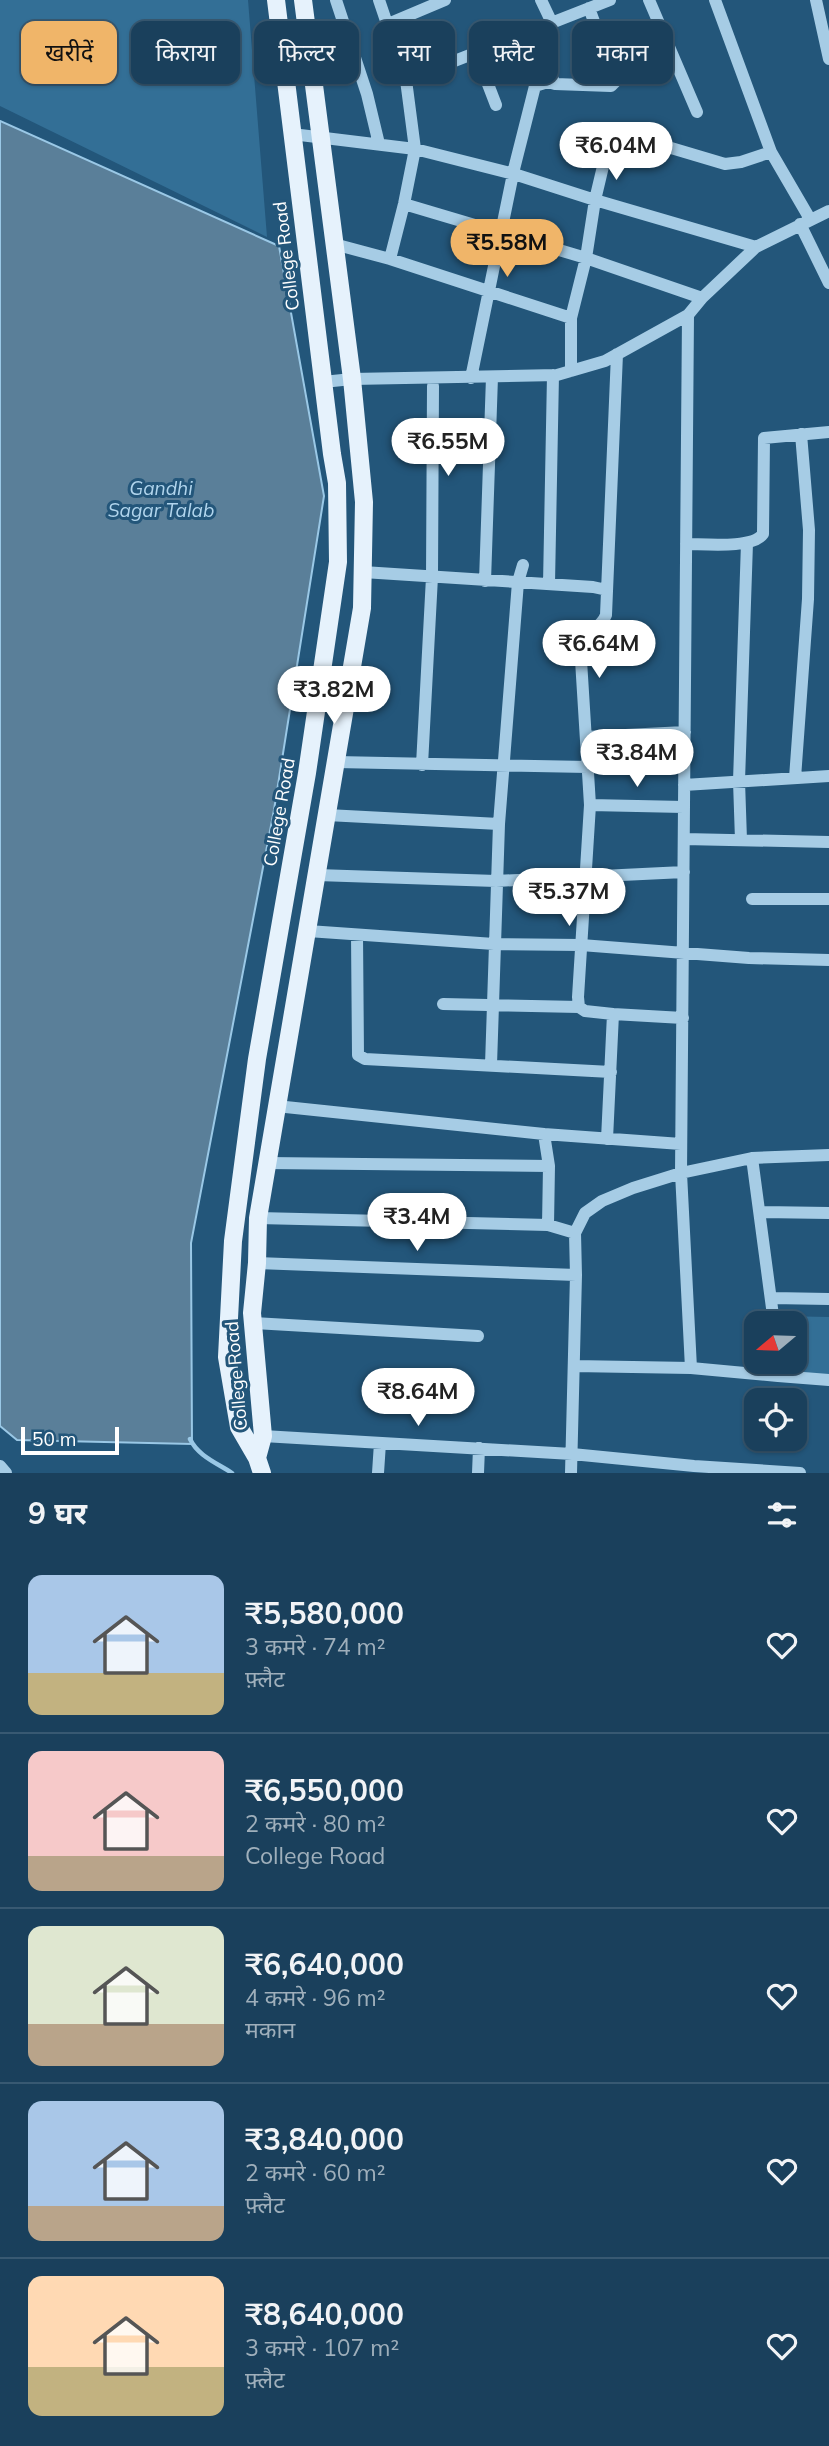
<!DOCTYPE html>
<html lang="hi">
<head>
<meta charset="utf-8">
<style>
	body { margin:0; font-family:Mulish,"Noto Sans Devanagari",sans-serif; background:#274b65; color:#f1f3f6; height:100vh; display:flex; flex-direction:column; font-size:26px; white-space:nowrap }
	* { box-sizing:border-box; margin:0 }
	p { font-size:23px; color:#9fafbb }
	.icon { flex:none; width:38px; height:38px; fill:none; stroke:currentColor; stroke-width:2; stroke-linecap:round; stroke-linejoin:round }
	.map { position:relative; height:1473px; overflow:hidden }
	.side { display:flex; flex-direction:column; background:#1a405c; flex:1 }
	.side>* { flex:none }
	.guide { position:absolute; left:21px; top:21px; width:788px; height:63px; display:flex; gap:14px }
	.needle { width:46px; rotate:251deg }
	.fabs { position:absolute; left:744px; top:1311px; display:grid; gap:14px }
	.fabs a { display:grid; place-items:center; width:63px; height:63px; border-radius:14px; background:#1a405c; box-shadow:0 2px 5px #0004,0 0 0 2px #385972; font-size:35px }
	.scale { position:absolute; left:21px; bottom:18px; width:98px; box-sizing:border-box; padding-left:7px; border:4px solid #fff; border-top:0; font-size:19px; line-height:24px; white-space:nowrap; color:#fff; -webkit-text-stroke:5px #23567a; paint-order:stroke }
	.price { position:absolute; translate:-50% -60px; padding:0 16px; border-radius:24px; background:#fff; color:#222; font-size:23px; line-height:46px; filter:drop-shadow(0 2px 4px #0008) }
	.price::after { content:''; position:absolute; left:50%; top:42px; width:21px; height:16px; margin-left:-10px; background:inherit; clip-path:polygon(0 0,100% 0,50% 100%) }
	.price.selected { background:#f0b569; color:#111 }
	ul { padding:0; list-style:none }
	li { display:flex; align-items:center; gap:21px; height:175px; padding:0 28px }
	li+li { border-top:2px solid #385972 }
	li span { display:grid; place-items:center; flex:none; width:196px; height:140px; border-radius:14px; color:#555 }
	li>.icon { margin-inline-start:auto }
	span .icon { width:84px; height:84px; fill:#fffc; stroke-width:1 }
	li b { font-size:30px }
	h2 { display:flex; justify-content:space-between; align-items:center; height:84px; padding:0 28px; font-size:30px }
	.chip { padding:0 24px; border-radius:14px; background:#1a405c; box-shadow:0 2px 5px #0004,0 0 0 2px #385972; font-size:24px; line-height:63px }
	.chip.selected { background:#f0b569; color:#111 }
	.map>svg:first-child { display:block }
</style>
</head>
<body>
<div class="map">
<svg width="829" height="1473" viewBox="0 0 829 1473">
	<rect width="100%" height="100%" fill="#23567a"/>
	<path fill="#336f96" d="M0,0h248l19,237 -267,-131z
		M778,1316l51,1v61l-44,-2 -2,-14h11v-39h-15z"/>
	<path fill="#5a7f99" stroke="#9ac8e6" stroke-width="2" d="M0,121l279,125 45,250 -50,314 -83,433 1,201 -175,-4 -17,-14z"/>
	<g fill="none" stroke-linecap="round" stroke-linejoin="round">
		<path stroke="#9ac8e6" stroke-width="4.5" d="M190,1439c8,17 27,24 42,34"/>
		<path stroke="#a6cce5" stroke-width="12" d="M336,0l31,94 12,50
			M379,0l27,80 9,69 -11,55 -14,55
			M541,0l11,23
			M649,0l48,112
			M715,0l56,152 39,67
			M816,0l13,59
			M388,24l57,-24
			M531,31l24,53 56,2 5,-5 -27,-73
			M476,53l20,52
			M406,80l204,-80
			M292,134l123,15 99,25 81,26 161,47
			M404,204l182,54 116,40
			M800,224l29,59
			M334,244l56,15 181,59
			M688,315l-7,858 10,195
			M571,371v-53l15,-60 9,-58 15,-63 5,-3h9l101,30 16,-2 30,-10
			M471,378l43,-209 21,-83 13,-4 7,2
			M323,382l29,-3 205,-4 48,-14 83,-46 14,-17 54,-51 73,-36
			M686,544c18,0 67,5 77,-10l1,-96 65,-6
			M363,572l230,15 14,3
			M485,581l7,-204
			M549,584l4,-209
			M586,737l99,-5
			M336,762l252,5
			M422,765l10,-188 1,-191
			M795,778l13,-179 1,-69 -8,-96
			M684,785l145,-9
			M590,805l94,2
			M327,815l172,9
			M684,839l145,3
			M741,840l-2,-59 8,-238
			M317,875l179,6 188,-9
			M752,899h77
			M308,931l186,13 87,1 168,13 80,2
			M357,935l1,120 7,4 246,13
			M443,1004l136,3
			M613,1014l-28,-3 -6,-4 -1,-10 12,-192 -10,-161c6,-13 21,-15 26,-29l11,-261
			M491,1065l8,-241 19,-242 5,-17
			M276,1106l268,28 5,32 -1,59
			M544,1134l137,10
			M607,1139l6,-125 70,4
			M752,1158l22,165
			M266,1163l283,3
			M760,1212l69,1
			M258,1218l290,7 27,8
			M257,1263l319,12
			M772,1298l57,1
			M252,1323l226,13
			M777,1362l1,14 51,4
			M574,1366l117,2 87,8
			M263,1436l309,18 122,12 106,7
			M0,1466l6,7
			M378,1473l2,-30
			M478,1473l1,-25
			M571,1473l5,-198 -1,-42 10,-20 17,-12 31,-13 48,-15 71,-15 77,-3"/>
		<path stroke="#e6f2fc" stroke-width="18" d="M257,1458l6,-22 -11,-123 5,-50 1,-45 104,-610 2,-106 -12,-123 -49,-379
			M262,1473l-5,-15 -18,-31 -12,-70 6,-116 24,-182 50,-286 31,-211 -1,-79 -5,-29 -56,-454"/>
	</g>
	<g text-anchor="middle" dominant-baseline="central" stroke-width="6" stroke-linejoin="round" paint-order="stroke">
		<g font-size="18" fill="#fff" stroke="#23567a">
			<text transform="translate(286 256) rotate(-97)">College Road</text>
			<text transform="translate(279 812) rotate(-80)">College Road</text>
			<text transform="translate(236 1376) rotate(-95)">College Road</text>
		</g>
		<g font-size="19" font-style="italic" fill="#b1d5ed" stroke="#23567a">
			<text x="161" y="488">Gandhi<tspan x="161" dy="22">Sagar Talab</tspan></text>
		</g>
	</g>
</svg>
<div class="fabs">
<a><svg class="needle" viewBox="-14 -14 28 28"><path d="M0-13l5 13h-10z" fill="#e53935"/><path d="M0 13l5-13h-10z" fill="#9fafbb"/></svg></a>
<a><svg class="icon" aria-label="locate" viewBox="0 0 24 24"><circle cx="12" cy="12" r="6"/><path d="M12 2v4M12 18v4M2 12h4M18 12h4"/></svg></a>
</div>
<div class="scale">50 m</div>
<b class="price" style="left:616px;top:182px">₹6.04M</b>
<b class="price selected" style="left:507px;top:279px">₹5.58M</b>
<b class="price" style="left:448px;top:478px">₹6.55M</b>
<b class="price" style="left:599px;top:680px">₹6.64M</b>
<b class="price" style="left:334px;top:726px">₹3.82M</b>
<b class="price" style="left:637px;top:789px">₹3.84M</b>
<b class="price" style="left:569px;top:928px">₹5.37M</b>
<b class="price" style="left:417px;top:1253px">₹3.4M</b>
<b class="price" style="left:418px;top:1428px">₹8.64M</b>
<div class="guide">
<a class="chip selected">खरीदें</a>
<a class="chip">किराया</a>
<a class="chip">फ़िल्टर</a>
<a class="chip">नया</a>
<a class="chip">फ़्लैट</a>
<a class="chip">मकान</a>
</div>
</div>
<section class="side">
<h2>9 घर<svg class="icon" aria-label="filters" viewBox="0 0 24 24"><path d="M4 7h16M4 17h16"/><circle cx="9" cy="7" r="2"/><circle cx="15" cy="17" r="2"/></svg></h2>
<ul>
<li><span style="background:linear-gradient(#a9c7e8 70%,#c2b280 0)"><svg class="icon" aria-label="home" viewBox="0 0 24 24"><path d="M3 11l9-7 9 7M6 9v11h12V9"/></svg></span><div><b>₹5,580,000</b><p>3 कमरे · 74 m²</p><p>फ़्लैट</p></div><svg class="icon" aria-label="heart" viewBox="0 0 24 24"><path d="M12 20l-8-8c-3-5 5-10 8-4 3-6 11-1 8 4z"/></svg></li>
<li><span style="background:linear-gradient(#f6c9c9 75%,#b9a48a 0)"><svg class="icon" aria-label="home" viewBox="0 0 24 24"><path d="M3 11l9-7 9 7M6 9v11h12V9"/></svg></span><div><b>₹6,550,000</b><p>2 कमरे · 80 m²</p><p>College Road</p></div><svg class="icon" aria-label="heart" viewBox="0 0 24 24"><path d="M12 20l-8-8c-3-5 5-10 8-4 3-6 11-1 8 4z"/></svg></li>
<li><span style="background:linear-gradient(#dfe7d0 70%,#b9a48a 0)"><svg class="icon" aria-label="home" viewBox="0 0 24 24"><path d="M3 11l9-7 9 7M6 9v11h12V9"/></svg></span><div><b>₹6,640,000</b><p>4 कमरे · 96 m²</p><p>मकान</p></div><svg class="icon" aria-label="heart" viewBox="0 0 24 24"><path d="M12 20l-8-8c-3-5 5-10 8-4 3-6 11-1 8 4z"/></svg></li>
<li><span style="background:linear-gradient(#a9c7e8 75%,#b9a48a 0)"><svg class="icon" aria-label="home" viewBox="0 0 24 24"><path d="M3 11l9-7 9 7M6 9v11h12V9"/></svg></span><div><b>₹3,840,000</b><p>2 कमरे · 60 m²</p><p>फ़्लैट</p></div><svg class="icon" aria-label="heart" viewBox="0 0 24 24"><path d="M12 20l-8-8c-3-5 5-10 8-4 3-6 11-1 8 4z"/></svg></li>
<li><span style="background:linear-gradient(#ffd9b3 65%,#c2b280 0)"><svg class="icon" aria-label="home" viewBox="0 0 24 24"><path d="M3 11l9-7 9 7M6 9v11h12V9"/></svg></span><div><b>₹8,640,000</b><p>3 कमरे · 107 m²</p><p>फ़्लैट</p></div><svg class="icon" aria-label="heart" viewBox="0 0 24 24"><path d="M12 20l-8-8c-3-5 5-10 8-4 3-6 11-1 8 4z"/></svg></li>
</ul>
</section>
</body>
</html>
